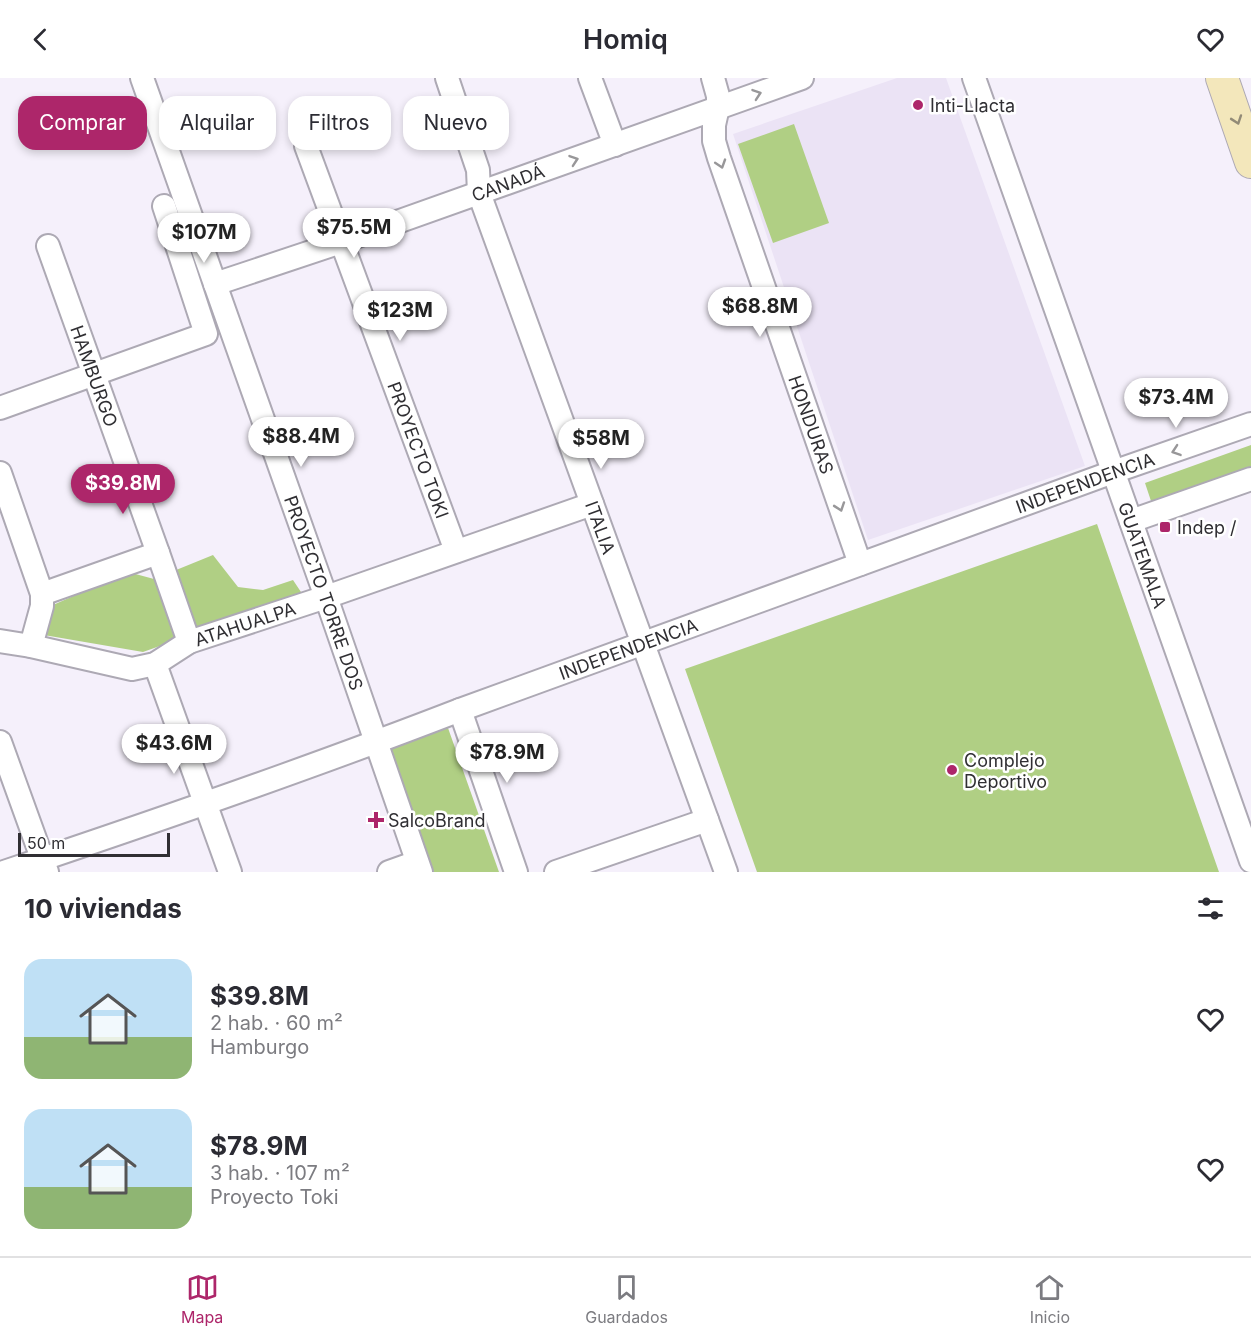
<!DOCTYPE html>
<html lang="es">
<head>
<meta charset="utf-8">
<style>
	body { margin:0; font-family:Inter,sans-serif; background:#f7f7f7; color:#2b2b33; height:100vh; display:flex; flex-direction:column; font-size:22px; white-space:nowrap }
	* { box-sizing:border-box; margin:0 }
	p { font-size:20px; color:#7c7c81 }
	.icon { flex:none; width:33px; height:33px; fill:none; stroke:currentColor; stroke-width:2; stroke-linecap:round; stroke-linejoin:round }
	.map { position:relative; height:794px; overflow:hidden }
	.drawer { display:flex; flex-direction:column; background:#fff; flex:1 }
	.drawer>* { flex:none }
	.banner { position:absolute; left:18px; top:18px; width:600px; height:54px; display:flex; gap:12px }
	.scale { position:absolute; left:18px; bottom:15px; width:152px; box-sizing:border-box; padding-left:6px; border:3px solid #302f33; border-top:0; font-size:16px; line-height:21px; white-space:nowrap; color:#302f33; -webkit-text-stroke:4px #fff; paint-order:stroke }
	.price { position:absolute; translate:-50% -51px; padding:0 14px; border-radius:21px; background:#fff; color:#222; font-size:20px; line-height:39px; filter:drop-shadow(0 2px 3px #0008) }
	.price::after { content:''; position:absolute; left:50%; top:36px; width:18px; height:14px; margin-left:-9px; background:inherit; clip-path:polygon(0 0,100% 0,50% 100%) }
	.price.on { background:#ad266a; color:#fff }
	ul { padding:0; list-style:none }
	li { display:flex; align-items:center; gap:18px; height:150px; padding:0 24px }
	li span { display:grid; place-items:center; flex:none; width:168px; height:120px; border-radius:18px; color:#555 }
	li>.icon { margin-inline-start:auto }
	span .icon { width:72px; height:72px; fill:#fffc; stroke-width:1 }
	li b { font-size:26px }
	h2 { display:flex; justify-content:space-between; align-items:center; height:72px; padding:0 24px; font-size:26px }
	.tag { padding:0 21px; border-radius:18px; background:#fff; box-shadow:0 3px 9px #0003; font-size:21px; line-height:54px }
	.tag.on { background:#ad266a; color:#fff }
	header { display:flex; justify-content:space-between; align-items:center; height:78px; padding:0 24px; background:#fff; font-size:27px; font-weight:600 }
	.tab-bar { display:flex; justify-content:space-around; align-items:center; height:84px; border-top:2px solid #e1e1e2; background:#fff; font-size:16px; color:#7c7c81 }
	.tab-bar a { display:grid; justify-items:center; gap:3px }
	.tab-bar .on { color:#ad266a }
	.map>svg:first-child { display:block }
</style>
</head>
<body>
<header><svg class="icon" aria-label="back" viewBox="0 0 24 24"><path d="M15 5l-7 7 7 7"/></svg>Homiq<svg class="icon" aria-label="heart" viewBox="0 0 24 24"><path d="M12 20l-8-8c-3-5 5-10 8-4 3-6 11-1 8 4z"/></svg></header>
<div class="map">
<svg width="1251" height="794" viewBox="0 0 1251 794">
	<rect width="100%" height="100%" fill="#f5f0fb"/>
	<path fill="#ebe3f5" d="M897,0h49l139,388 -217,74 -135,-406z"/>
	<path fill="#b0cf84" d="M794,46l35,99 -56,20 -35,-99z
		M1251,367v23l-100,33 -6,-18z
		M1097,446l122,348h-462l-72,-203z
		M213,477l25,32 25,3 30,-10 10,15 -160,57 -105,-18 15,-29 75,-33 26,7z
		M448,650l51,144h-65l-44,-123z"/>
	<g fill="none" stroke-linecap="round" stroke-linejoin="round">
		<g stroke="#ada9b4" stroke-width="26">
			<g id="minor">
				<path id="s1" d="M142,0l184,519 95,275"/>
				<path id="s2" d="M447,0l31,92 1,23 247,679"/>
				<path d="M590,0l25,67"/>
				<path id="s3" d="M713,0l5,18v11l-4,18v16l5,17 141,406"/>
				<path id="s4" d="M974,0l277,783"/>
				<path id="s5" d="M306,68l150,405"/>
				<path id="s6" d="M48,168l110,307 31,89"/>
				<path id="s7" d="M215,206l126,-42 461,-164"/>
				<path d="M0,330l206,-74 -42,-128"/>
				<path d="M0,395l42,121v12l-11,40"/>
				<path d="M1131,443l120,-42"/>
				<path d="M42,516l116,-41"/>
				<path id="s8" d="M0,563l31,5 101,23 23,-5 34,-22 137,-45 266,-93"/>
				<path d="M155,586l75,208"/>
				<path d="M460,632l56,162"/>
				<path d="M0,664l47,130"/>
				<path id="s9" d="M4,794c153,-51 306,-104 456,-162l653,-238 138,-48"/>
				<path d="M389,794l28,-10"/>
				<path d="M556,794l151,-52"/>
			</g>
		</g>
		<g stroke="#ada9b4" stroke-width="34">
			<path id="secondary" d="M1222,0l29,84"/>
		</g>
		<use href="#minor" stroke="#fff" stroke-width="22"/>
		<use href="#secondary" stroke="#f3e7bb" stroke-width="32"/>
	</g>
	<defs><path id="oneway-chevron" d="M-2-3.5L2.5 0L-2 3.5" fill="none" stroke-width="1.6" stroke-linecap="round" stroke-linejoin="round" transform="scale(1.5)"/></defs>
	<g stroke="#989799">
		<use href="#oneway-chevron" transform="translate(757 16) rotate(-19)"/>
		<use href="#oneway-chevron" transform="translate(574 82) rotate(-19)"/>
		<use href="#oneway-chevron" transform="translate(721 86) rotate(72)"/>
		<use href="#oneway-chevron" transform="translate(1176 373) rotate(161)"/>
		<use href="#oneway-chevron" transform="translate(840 429) rotate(71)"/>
	</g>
	<use stroke="#928b77" href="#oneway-chevron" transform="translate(1237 42) rotate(71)"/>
	<g fill="#ad266a" stroke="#fff" stroke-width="2">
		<circle cx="918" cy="27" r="6"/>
		<rect x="1159" y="443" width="12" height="12" rx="3"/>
		<circle cx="952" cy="692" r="6"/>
		<path d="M373 733h6v6h6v6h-6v6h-6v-6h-6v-6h6z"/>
	</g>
	<g text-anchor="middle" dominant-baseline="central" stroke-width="5" stroke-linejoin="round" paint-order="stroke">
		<g font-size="18" fill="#302f33" stroke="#fff" text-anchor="start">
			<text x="930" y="27">Inti-Llacta</text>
			<text x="1177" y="449">Indep /</text>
			<text x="964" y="682">Complejo<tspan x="964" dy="21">Deportivo</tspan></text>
			<text x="388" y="742">SalcoBrand</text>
		</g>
		<g font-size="18" fill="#302f33" stroke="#fff">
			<text stroke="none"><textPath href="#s7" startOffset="310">CANADÁ</textPath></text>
			<text stroke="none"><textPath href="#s6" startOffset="138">HAMBURGO</textPath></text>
			<text stroke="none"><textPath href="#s3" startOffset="364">HONDURAS</textPath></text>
			<text stroke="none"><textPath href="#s5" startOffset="324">PROYECTO TOKI</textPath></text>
			<text stroke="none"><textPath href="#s9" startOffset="1149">INDEPENDENCIA</textPath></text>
			<text stroke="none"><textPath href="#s2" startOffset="476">ITALIA</textPath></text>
			<text stroke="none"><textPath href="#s4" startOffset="506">GUATEMALA</textPath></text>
			<text stroke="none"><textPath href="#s1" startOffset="546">PROYECTO TORRE DOS</textPath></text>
			<text stroke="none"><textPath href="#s8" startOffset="258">ATAHUALPA</textPath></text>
			<text stroke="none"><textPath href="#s9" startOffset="663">INDEPENDENCIA</textPath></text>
		</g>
	</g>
</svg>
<div class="scale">50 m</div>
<b class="price" style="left:354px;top:181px">$75.5M</b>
<b class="price" style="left:204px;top:186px">$107M</b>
<b class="price" style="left:760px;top:260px">$68.8M</b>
<b class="price" style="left:400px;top:264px">$123M</b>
<b class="price" style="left:1176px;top:351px">$73.4M</b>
<b class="price" style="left:301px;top:390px">$88.4M</b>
<b class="price" style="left:601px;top:392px">$58M</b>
<b class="price on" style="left:123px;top:437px">$39.8M</b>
<b class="price" style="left:174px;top:697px">$43.6M</b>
<b class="price" style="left:507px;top:706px">$78.9M</b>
<div class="banner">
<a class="tag on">Comprar</a>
<a class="tag">Alquilar</a>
<a class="tag">Filtros</a>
<a class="tag">Nuevo</a>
</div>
</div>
<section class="drawer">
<h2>10 viviendas<svg class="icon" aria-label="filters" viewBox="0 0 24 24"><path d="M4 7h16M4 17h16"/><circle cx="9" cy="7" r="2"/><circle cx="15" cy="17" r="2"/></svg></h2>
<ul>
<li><span style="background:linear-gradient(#bfe0f5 65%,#8fb573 0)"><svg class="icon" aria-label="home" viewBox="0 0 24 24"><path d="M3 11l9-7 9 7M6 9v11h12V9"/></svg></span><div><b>$39.8M</b><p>2 hab. · 60 m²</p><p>Hamburgo</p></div><svg class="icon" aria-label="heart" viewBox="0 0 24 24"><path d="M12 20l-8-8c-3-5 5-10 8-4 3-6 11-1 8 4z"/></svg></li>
<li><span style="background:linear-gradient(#bfe0f5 65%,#8fb573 0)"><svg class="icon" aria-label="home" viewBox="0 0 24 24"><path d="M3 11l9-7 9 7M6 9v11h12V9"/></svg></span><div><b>$78.9M</b><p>3 hab. · 107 m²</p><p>Proyecto Toki</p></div><svg class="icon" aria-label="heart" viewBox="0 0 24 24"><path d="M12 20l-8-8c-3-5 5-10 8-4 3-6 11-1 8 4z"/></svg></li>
</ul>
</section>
<nav class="tab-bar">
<a class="on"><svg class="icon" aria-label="map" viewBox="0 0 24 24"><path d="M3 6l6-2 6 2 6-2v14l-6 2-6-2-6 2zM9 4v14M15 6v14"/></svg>Mapa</a>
<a><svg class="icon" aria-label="saved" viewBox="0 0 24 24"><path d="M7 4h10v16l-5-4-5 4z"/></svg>Guardados</a>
<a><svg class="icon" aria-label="home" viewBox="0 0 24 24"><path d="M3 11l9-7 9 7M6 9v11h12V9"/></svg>Inicio</a>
</nav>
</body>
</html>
